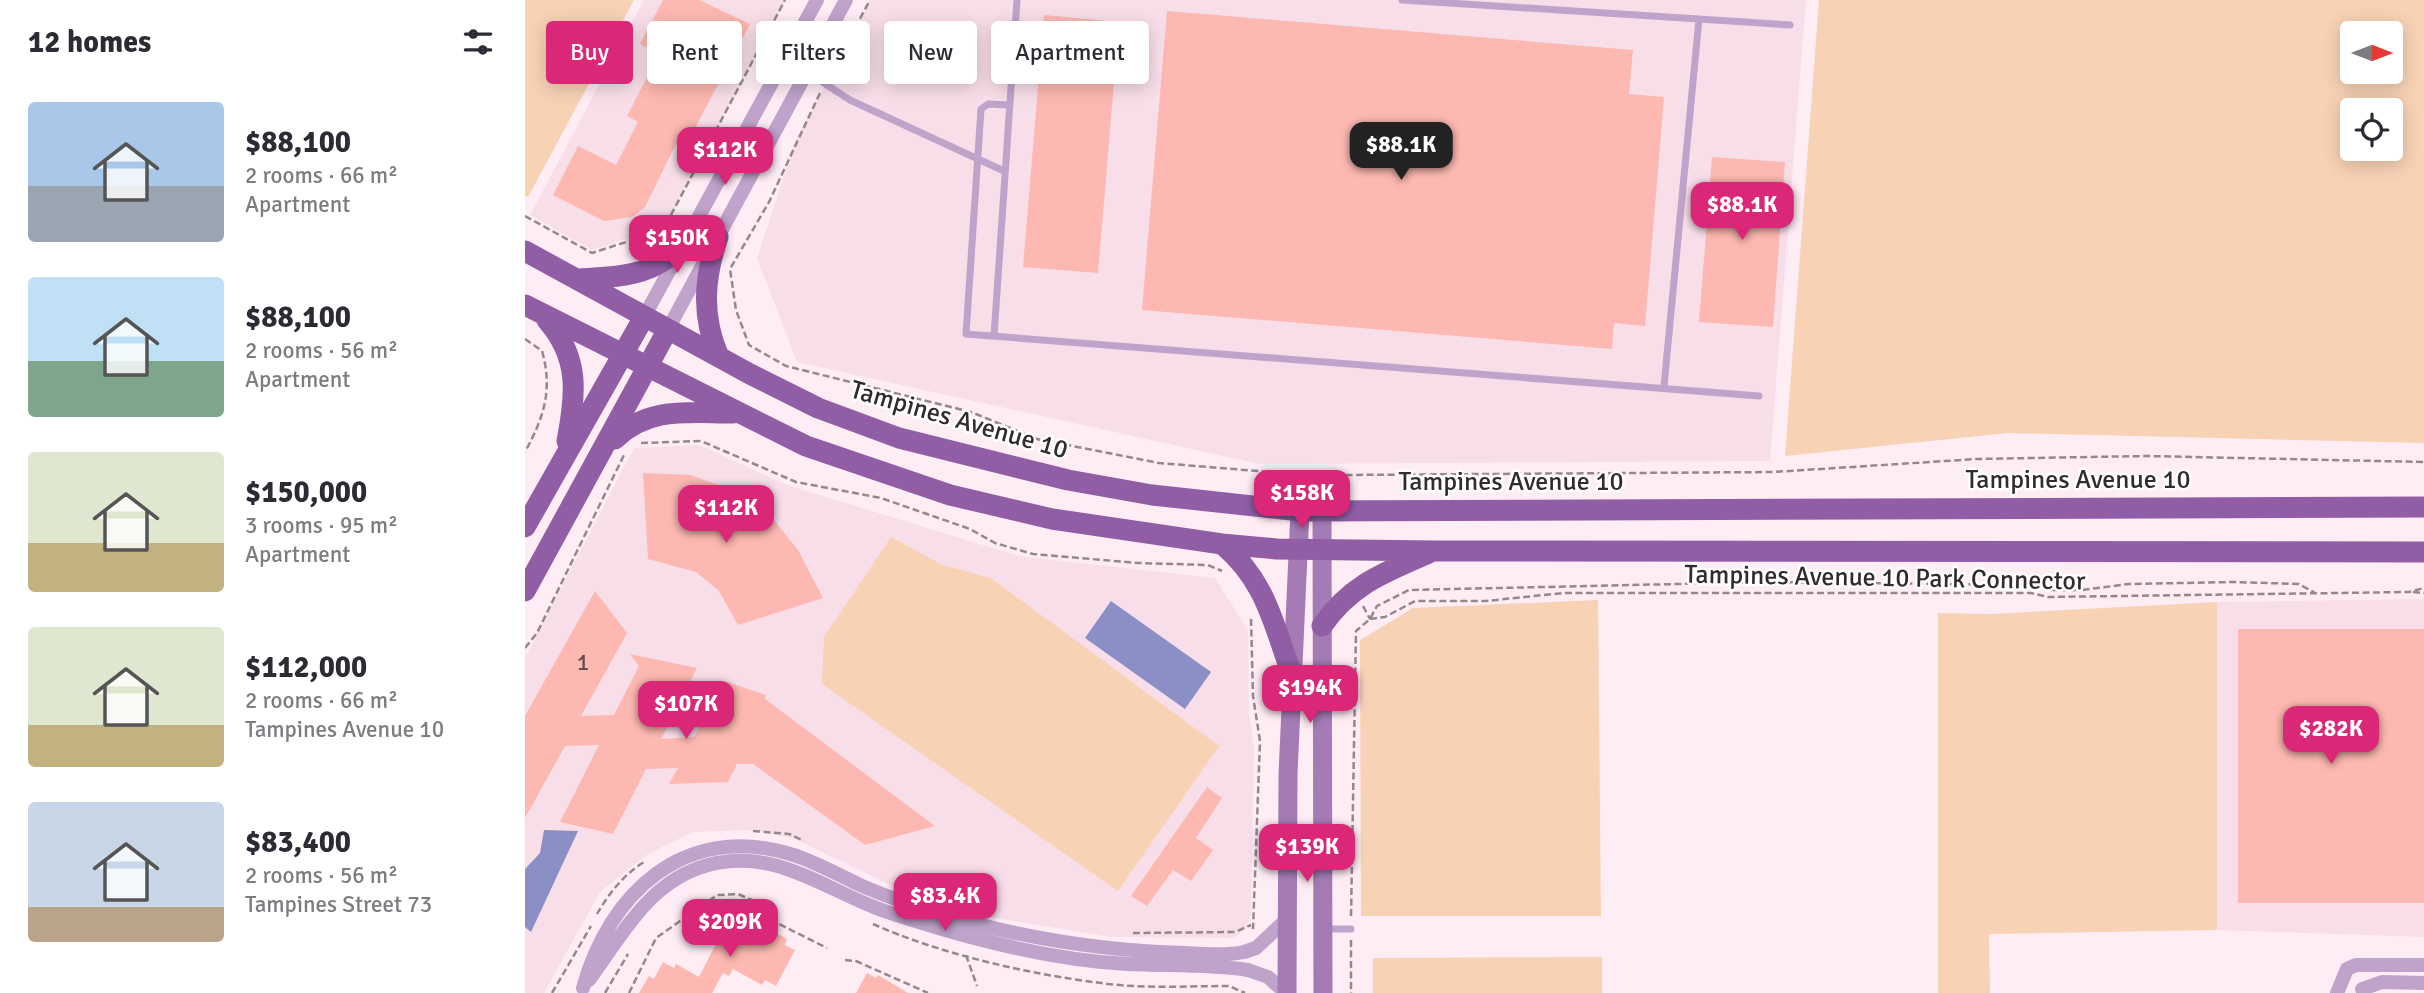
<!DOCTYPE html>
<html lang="en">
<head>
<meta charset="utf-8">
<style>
	body { margin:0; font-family:Signika,sans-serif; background:#f2f2f3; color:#2b2b33; height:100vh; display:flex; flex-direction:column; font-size:26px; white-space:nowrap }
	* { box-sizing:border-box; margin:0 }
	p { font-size:23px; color:#7c7c81 }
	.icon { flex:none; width:38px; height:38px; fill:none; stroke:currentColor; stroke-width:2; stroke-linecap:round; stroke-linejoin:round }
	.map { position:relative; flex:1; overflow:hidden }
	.panel { display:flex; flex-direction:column; background:#fff; width:525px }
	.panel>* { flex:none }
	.banner { position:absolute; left:21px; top:21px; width:665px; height:63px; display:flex; gap:14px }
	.needle { width:46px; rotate:90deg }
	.buttons { position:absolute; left:1815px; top:21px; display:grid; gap:14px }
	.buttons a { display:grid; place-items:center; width:63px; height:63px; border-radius:7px; background:#fff; box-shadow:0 4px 18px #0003; font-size:35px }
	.price { position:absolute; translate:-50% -60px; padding:0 16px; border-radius:14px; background:#db2777; color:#fff; font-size:23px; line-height:46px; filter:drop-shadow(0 2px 4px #0008) }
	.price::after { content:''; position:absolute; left:50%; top:42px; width:21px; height:16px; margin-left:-10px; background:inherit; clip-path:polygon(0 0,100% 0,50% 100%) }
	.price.on { background:#222; color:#fff }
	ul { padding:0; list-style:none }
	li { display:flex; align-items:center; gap:21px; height:175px; padding:0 28px }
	li span { display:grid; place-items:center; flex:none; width:196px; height:140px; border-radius:7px; color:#555 }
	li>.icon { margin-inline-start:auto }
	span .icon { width:84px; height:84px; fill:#fffc; stroke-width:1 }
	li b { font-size:30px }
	h2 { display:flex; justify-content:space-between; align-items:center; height:84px; padding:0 28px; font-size:30px }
	.pill { padding:0 24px; border-radius:7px; background:#fff; box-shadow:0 4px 18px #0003; font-size:24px; line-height:63px }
	.pill.on { background:#db2777; color:#fff }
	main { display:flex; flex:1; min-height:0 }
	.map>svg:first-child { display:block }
</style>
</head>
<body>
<main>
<section class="panel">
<h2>12 homes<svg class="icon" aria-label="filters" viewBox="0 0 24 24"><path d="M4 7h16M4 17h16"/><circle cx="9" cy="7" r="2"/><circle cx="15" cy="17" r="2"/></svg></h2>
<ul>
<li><span style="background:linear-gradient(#a9c7e8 60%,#9aa5b1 0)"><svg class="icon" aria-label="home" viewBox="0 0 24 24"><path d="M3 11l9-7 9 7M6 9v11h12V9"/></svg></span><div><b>$88,100</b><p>2 rooms · 66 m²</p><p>Apartment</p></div></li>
<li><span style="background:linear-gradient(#bfe0f5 60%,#7fa58c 0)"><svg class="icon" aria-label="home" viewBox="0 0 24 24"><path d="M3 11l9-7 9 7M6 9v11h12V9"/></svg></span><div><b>$88,100</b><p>2 rooms · 56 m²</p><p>Apartment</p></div></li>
<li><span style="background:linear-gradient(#dfe7d0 65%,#c2b280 0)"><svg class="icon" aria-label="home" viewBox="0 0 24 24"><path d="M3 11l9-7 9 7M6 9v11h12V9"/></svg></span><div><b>$150,000</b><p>3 rooms · 95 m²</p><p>Apartment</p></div></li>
<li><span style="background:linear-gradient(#dfe7d0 70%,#c2b280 0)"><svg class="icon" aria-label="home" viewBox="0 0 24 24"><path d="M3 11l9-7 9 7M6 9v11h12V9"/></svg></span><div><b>$112,000</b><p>2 rooms · 66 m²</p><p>Tampines Avenue 10</p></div></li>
<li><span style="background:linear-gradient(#c9d6e8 75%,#b9a48a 0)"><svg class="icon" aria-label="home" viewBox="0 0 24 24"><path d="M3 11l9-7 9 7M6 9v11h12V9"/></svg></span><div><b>$83,400</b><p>2 rooms · 56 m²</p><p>Tampines Street 73</p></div></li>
</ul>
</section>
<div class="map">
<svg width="1899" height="993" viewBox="0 0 1899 993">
	<rect width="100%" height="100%" fill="#ffedf5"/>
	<path fill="#f8dee9" d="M119,0h142l-122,227 -72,23 -62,-35z
		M346,0h935l-36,461 -511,3 -462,-102 -40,-104 39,-119z
		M174,445l88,40 232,71 196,22 33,52 1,84 5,32 -3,169 -5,14 -12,9 -123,-1 -135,-22 -69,-22 -112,-54 -41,-9 -61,2 -45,22 -48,38 -56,101h-19v-336l109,-209z
		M1899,599v338l-207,-7v-328z"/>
	<path fill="#f8d2b5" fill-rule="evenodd" d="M0,0h109l-106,197 -3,-1z
		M1294,0h605v443l-416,-10 -223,23zM1827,33h39v39h-39zM1827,110h39v39h-39z
		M366,537l52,28 48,13 228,168 -101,145 -296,-207 2,-47z
		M1073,600l3,316h-240l-1,-276 53,-32z
		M1692,602v328l-228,4 1,59h-52v-380l51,1z
		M1077,957v36h-229v-35z"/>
	<path fill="#8b8fc6" d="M586,601l100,71 -26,37 -100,-71z
		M19,830l34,1 -47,101 -6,-5v-58l15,-16z"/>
	<path fill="#fdb8b1" d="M138,0h36l51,24 -66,125 -8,-5 -31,63 -13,10 -28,4 -51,-26 25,-49 38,19 22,-43 -11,-6 32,-62 -19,-10z
		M642,11l466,39 -4,44 35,3 -19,229 -31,-3 -2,26 -470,-39z
		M519,15l75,7 -21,251 -75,-6z
		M1187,157l73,5 -12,165 -74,-5z
		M118,473l48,2 37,14 37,20 33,41 25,48 -85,27 -19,-34 -23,-19 -48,-13z
		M70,591l32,42 -46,83 33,-1 25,-49 -9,-12 67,14 -36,71 33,-2 30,-56 42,14 -1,4 170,127 -70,19 -112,-81h-16l-9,18 -59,2 9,-16 -32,1 -33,65 -53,-12 39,-77 -34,1 -40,72v-102z
		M1713,629h186v274h-186z
		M682,787l15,11 -26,40 17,12 -22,31 -18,-11 -26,36 -16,-10z
		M211,905l24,13 -2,5 29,16 -2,6 10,5 -19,36 -11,-6 -3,5 -29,-16 -4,7 -6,-3 -11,20h-73l10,-17 5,3 9,-17 11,6 2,-4 23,13z
		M342,973l9,5 2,-3 30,18h-52z"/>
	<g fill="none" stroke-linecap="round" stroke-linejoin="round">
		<path stroke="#94888e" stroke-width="2.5" stroke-dasharray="7 3.5" stroke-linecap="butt" d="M248,22l12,7
			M305,74l40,-74
			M295,93l-51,109 -39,67 6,41 13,35 37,21 185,46 66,27 122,24 123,10 63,2 428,-3 204,-13 170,-3 277,6
			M0,216l67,37 71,-23 122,-230
			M0,339l17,12c11,39 2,66 -17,101
			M116,443l60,-2 95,41 85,16 89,31 25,14 38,11 105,9 70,2 14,6
			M1888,592l11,1
			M838,606l7,13
			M726,619l2,77 7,45 -7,188
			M845,619l15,-2 30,-16h71l77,-8h468l17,4 361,-5 15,-4
			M0,648l12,-15 87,-178
			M228,831l36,3 15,7
			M72,914c12,-21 29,-42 49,-53
			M826,916l5,-285 14,-12 7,-13 32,-16 358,-8 272,3 9,5h34l47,-6 105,-2 65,2 16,9
			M348,924c67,30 155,50 228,59 42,6 86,3 128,3l16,7
			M608,933l102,-1 16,-7
			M826,940v53
			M441,955l11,31
			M320,960l11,1 72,32
			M27,993l39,-67
			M80,993l23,-39
			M104,993l27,-55 61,-43 21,-1 23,10 12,17 54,27"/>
		<path stroke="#bfa3cb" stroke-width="7" d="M877,0l388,25
			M282,72l43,28 154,71
			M484,105l-21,-1 -7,5 -15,225 793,62
			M469,336l23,-336
			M1139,386l35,-367
			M799,929h27"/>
		<path stroke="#bfa3cb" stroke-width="14" d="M119,317l173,-317
			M142,331l179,-331
			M1822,969l9,-4h68
			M64,980c34,-46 60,-99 119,-115 64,-17 110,20 166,42 14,6 30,10 45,15 67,21 137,38 208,42 40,2 82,0 121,6l20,7 18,16
			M58,988c26,-95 101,-164 204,-135 26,7 49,21 73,32 22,10 46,18 70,26 82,25 170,40 256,42 19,1 39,3 58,-1l12,-4 31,-29
			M1837,989l20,-7 42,1
			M1812,993l10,-24"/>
		<path stroke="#a57bb6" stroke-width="19" d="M797,511l1,482
			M762,993l1,-219 12,-263"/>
		<path stroke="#915ea6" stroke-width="21" d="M193,237c-14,41 -17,79 1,120
			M0,251l225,123 68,34 81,30 169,42 84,15 148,16 1124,-4
			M53,279c46,-3 75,-2 108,-37
			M0,305l281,141 144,49 102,24 170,25 55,5 157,2 990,1
			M22,320c33,38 29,74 20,121
			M90,439c34,-33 74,-26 118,-26
			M0,527l119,-210
			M697,544c44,37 51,79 70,131
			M0,591l142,-260
			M797,626c29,-42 62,-53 107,-73"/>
	</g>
	<g text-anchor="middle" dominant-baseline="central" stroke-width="5" stroke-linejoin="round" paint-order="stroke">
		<g font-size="23" fill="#644e4f">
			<text x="58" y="662">1</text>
		</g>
		<g font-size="26" fill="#312b2e" stroke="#fff">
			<text transform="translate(434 420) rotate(16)">Tampines Avenue 10</text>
			<text x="1553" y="480">Tampines Avenue 10</text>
			<text x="986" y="482">Tampines Avenue 10</text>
			<text transform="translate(1360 578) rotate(1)">Tampines Avenue 10 Park Connector</text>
		</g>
	</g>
</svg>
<div class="buttons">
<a><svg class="needle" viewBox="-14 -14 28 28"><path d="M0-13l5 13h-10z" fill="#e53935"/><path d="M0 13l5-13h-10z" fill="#7c7c81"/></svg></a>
<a><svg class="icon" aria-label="locate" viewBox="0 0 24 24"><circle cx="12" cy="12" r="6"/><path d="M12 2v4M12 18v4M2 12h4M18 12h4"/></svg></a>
</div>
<b class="price on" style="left:876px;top:182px">$88.1K</b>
<b class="price" style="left:200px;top:187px">$112K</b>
<b class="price" style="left:1217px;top:242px">$88.1K</b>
<b class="price" style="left:152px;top:275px">$150K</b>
<b class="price" style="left:777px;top:530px">$158K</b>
<b class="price" style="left:201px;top:545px">$112K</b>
<b class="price" style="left:785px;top:725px">$194K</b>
<b class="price" style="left:161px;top:741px">$107K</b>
<b class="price" style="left:1806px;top:766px">$282K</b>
<b class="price" style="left:782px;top:884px">$139K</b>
<b class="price" style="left:420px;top:933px">$83.4K</b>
<b class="price" style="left:205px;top:959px">$209K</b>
<div class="banner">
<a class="pill on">Buy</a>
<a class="pill">Rent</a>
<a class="pill">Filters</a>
<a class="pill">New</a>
<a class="pill">Apartment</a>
</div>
</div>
</main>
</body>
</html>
